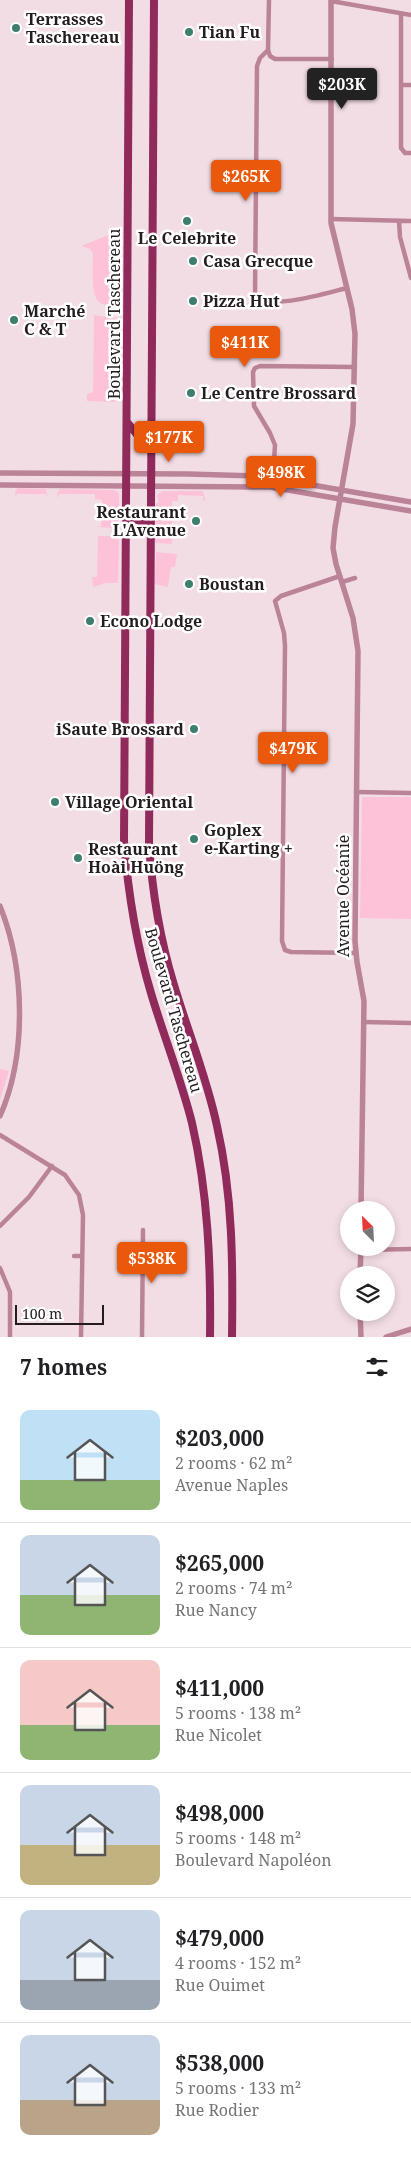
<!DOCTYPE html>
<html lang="en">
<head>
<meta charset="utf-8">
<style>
	body { margin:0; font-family:"Noto Serif",serif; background:#f6f6f6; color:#202124; height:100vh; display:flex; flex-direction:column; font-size:19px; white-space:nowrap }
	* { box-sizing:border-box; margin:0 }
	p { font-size:16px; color:#757577 }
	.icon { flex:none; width:28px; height:28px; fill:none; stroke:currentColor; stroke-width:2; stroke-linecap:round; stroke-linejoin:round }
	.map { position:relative; height:1337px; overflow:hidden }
	.side { display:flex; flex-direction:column; background:#fff; flex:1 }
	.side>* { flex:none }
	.needle { width:32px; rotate:336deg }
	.tools { position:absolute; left:340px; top:1201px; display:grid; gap:10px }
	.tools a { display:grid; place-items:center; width:55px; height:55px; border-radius:50%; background:#fff; box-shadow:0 2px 8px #0003; font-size:25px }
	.scale { position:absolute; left:15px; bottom:12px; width:89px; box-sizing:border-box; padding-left:5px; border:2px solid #241c1f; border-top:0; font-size:14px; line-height:18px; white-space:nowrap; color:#241c1f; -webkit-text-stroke:4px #fff; paint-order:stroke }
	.price { position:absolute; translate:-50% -42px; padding:0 11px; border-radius:5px; background:#ea580c; color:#fff; font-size:16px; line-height:32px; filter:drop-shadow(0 1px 2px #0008) }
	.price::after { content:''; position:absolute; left:50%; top:30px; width:15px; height:11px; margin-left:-8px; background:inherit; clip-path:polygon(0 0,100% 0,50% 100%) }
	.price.on { background:#222; color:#fff }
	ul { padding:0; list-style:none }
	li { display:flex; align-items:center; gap:15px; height:125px; padding:0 20px }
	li+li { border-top:1px solid #e0e0e0 }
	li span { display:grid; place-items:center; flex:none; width:140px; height:100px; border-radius:10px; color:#555 }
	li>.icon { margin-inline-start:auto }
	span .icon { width:60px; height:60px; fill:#fffc; stroke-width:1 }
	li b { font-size:21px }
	h2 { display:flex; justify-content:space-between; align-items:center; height:60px; padding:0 20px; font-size:21px }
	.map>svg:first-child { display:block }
</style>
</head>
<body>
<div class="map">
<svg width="411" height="1337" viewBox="0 0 411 1337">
	<rect width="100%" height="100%" fill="#f3dde4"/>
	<path fill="#fec2d8" d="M116,232v73c-5,0 -12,1 -16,-2 -10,-6 -7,-38 -7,-49l-3,-5 -9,-3z
		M94,315l22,3 -1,84 -28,-1v-7l6,-2z
		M17,488l29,1 2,10 -2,-5h-29l-1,5 -1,-7z
		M60,489l54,1 5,3v31l-5,4 -18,-1 5,-1 1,-26 -7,-1v-5h-36l-1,5 -1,-5z
		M163,491h40l2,9 -2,1v-5l-25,-1v6h-6v43l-17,-1 1,-40h3l-2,-8z
		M98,536h18l3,4 -1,43h-12l-13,4 -1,-10h5z
		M156,552l21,2 -2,13h-4l-3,20 -13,-3z
		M362,797h49v122l-51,-1z
		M0,1069l9,2 -9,29z"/>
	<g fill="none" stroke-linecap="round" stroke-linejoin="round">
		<path stroke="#bb8398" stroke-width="4.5" d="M269,0l-1,50 -8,8 -3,8 -2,229c12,17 75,-3 92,-7
			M331,1l80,14
			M401,14v134l4,5h6
			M268,50l2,6 5,3h57
			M402,85h9
			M331,219l80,2
			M399,221l1,16 11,41
			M273,478l2,-33 -5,-12 -16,-27 -1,-34 2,-4 5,-2 95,1
			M340,576l-59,20 -6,5 9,32 1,13 -3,295 3,9 6,2 65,1
			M342,582l13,-4
			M356,792l55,1
			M364,1022l47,1
			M0,1135l65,40 14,20 4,20 -2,122
			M0,1226l29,-29 23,-31
			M361,1250l50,-1
			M74,1256h8
			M0,1268l10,24v45
			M142,1337l1,-107"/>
		<path stroke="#bb8398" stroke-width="5.5" d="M331,0v223l21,86 3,25 -2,90 -18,103 -2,21 3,16 17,54 5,33 -3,290 2,21 7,39 -3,209
			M0,473l188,1 72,2 151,26
			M0,485l270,2 141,24
			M0,906c25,62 27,149 0,210
			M360,1275l1,-27
			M360,1312l1,25
			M386,1337l25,-8"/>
		<path stroke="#8f2a5b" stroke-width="8" d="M129,0l-5,841c4,51 12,102 27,152 13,44 30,86 41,130 16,70 19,142 18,214
			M154,0l-5,843c3,48 11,96 25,142 14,47 33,93 43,141 16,70 16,140 15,211
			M127,422l12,15 12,-3
			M126,523l10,-4 14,8"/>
	</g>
	<g fill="#3e7e6e" stroke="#fff" stroke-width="2">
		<circle cx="16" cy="28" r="5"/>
		<circle cx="189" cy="32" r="5"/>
		<circle cx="187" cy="221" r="5"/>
		<circle cx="193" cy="261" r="5"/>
		<circle cx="193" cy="301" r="5"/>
		<circle cx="14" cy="320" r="5"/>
		<circle cx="191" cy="393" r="5"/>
		<circle cx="196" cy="521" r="5"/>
		<circle cx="189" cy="584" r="5"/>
		<circle cx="90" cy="621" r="5"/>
		<circle cx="194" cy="729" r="5"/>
		<circle cx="55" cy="802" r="5"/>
		<circle cx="194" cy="839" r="5"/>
		<circle cx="78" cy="858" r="5"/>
	</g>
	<g text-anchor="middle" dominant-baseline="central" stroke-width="5" stroke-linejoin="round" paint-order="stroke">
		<g font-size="16" font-weight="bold" fill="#241c1f" stroke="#fff" text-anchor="start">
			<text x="26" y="19">Terrasses<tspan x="26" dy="18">Taschereau</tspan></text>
			<text x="199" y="32">Tian Fu</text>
			<text x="187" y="238" text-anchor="middle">Le Celebrite</text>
			<text x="203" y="261">Casa Grecque</text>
			<text x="203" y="301">Pizza Hut</text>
			<text x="24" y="311">Marché<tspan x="24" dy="18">C &amp; T</tspan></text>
			<text x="201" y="393">Le Centre Brossard</text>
			<text x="186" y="512" text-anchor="end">Restaurant<tspan x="186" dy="18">L'Avenue</tspan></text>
			<text x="199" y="584">Boustan</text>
			<text x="100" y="621">Econo Lodge</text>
			<text x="184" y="729" text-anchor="end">iSaute Brossard</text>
			<text x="65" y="802">Village Oriental</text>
			<text x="204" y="830">Goplex<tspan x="204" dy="18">e-Karting +</tspan></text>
			<text x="88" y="849">Restaurant<tspan x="88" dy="18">Hoài Huöng</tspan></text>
		</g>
		<g font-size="16" fill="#241c1f" stroke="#fff">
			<text transform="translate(114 314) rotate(-90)">Boulevard Taschereau</text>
			<text transform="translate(343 896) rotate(-90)">Avenue Océanie</text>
			<text transform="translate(174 1010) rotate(74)">Boulevard Taschereau</text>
		</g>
	</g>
</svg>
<div class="tools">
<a><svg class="needle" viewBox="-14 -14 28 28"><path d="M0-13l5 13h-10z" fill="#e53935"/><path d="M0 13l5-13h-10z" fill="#757577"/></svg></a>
<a><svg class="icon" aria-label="layers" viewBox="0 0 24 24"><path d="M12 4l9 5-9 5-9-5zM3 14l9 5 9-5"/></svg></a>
</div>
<div class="scale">100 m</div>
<b class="price on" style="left:342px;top:110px">$203K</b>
<b class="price" style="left:246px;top:202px">$265K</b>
<b class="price" style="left:245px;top:368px">$411K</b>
<b class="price" style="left:169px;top:463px">$177K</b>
<b class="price" style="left:281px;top:498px">$498K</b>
<b class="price" style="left:293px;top:774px">$479K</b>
<b class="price" style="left:152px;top:1284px">$538K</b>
</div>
<section class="side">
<h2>7 homes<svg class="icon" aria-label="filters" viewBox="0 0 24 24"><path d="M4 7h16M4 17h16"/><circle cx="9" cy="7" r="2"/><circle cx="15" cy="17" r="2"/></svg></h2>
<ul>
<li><span style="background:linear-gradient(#bfe0f5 70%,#8fb573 0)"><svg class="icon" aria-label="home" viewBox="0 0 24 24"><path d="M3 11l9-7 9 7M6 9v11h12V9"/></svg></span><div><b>$203,000</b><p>2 rooms · 62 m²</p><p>Avenue Naples</p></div></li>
<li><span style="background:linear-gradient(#c9d6e8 60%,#8fb573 0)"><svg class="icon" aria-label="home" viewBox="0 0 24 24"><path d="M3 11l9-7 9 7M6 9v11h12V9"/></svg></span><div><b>$265,000</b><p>2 rooms · 74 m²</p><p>Rue Nancy</p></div></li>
<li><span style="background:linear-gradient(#f6c9c9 65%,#8fb573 0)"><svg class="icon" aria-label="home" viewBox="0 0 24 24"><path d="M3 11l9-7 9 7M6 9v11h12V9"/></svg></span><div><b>$411,000</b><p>5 rooms · 138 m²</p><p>Rue Nicolet</p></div></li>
<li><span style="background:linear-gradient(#c9d6e8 60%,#c2b280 0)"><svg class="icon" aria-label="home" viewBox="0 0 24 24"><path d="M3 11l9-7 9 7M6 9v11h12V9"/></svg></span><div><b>$498,000</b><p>5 rooms · 148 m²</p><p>Boulevard Napoléon</p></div></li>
<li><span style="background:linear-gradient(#c9d6e8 70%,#9aa5b1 0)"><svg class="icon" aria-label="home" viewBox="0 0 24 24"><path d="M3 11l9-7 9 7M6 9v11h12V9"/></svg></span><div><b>$479,000</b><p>4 rooms · 152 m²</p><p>Rue Ouimet</p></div></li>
<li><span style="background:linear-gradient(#c9d6e8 65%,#b9a48a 0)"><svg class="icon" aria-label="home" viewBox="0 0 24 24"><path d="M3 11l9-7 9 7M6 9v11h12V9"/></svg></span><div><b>$538,000</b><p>5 rooms · 133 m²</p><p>Rue Rodier</p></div></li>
</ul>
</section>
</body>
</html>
